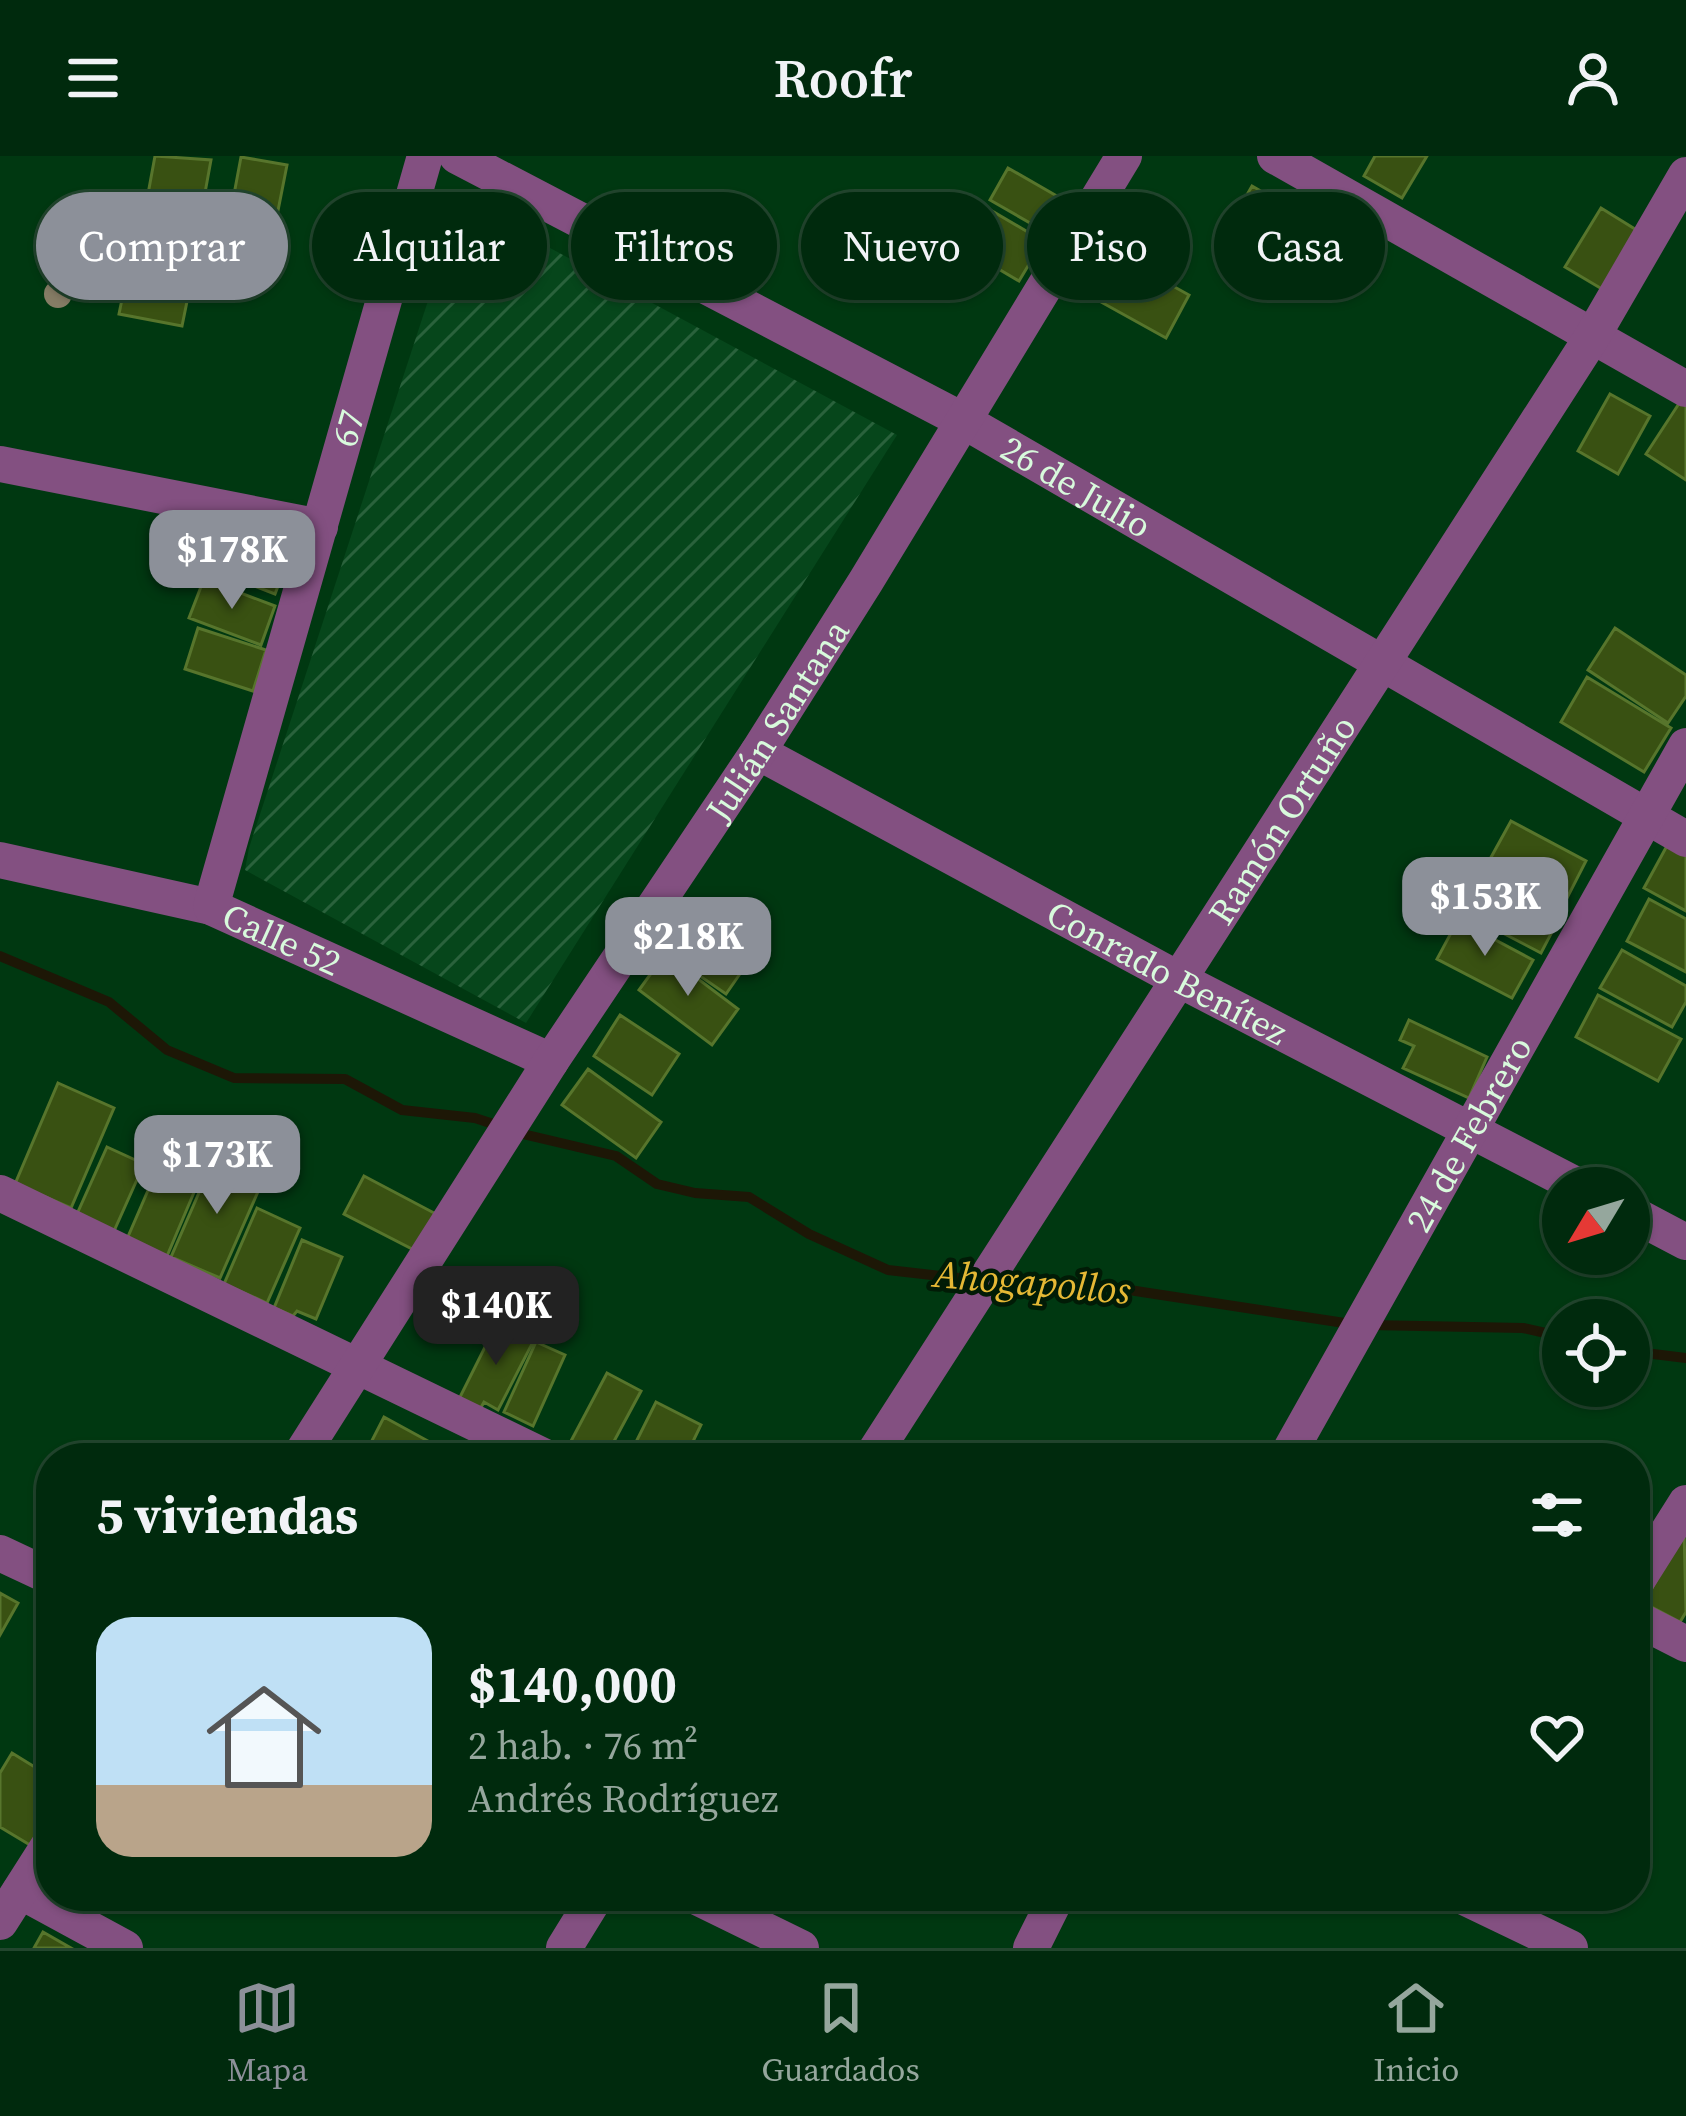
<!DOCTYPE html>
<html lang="es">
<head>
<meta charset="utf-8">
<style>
	body { margin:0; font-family:"Source Serif 4",serif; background:#0e361b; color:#f1f3f6; height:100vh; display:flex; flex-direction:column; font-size:45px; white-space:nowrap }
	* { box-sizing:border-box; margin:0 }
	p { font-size:39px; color:#95a79d }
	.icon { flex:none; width:66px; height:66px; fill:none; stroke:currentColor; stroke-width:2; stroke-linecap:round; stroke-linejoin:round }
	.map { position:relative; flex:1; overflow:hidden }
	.sheet { position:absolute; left:36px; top:1287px; width:1614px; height:468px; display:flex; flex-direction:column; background:#002a0d; border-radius:48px; box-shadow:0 3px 9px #0004,0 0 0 3px #22462e }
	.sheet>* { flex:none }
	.top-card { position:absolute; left:36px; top:36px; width:1614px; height:108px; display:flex; gap:24px }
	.needle { width:78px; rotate:232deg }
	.controls { position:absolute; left:1542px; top:1011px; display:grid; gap:24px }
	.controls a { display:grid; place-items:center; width:108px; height:108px; border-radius:50%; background:#002a0d; box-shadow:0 3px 9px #0004,0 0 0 3px #22462e; font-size:60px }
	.price { position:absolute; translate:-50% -102px; padding:0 27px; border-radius:24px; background:#8c9099; color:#fff; font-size:39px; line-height:78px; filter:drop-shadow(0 3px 6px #0008) }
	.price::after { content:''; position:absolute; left:50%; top:72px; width:36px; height:27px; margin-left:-18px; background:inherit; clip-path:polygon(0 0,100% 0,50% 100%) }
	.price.active { background:#222; color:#fff }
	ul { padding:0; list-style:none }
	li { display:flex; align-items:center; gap:36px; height:300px; padding:0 60px }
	li span { display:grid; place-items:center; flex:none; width:336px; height:240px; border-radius:36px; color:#555 }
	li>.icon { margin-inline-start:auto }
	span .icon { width:144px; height:144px; fill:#fffc; stroke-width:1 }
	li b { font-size:51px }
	h2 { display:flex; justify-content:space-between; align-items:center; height:144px; padding:0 60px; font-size:51px }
	.chip { padding:0 42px; border-radius:54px; background:#002a0d; box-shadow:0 3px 9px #0004,0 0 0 3px #22462e; font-size:42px; line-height:108px }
	.chip.active { background:#8c9099; color:#fff }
	header { display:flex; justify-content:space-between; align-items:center; height:156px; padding:0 60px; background:#002a0d; font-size:54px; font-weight:600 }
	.tab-bar { display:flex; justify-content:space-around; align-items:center; height:168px; border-top:3px solid #22462e; background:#002a0d; font-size:33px; color:#95a79d }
	.tab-bar a { display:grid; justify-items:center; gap:6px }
	.tab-bar .active { color:#8c9099 }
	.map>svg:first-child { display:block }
</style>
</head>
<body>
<header><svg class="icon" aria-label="menu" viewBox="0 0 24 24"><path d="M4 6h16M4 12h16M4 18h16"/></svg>Roofr<svg class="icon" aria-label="person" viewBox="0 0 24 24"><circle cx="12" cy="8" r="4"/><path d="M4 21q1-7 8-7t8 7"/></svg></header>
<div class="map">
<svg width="1686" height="1792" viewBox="0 0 1686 1792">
	<defs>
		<pattern id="industrial-furrows" width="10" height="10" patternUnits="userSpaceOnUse" patternTransform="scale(3)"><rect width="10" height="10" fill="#06461b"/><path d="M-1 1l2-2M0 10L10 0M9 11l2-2" fill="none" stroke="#2a623c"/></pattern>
	</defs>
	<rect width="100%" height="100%" fill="#003811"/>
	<path fill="url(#industrial-furrows)" d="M461,44l436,235 -371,588 -281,-153 4,-22z"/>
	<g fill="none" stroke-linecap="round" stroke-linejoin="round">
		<path stroke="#1d1706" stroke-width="10" d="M0,800l109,46 58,48 67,28 111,1 57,31 73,8 52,17 89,21 41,28 38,9 54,4 60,37 79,36 88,10
			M995,1125l108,5 248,38
			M1369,1169l154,3 40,9
			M1629,1195l57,7"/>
	</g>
	<path fill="#395112" stroke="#57752c" stroke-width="3" d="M155,0l56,4 -17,93 -55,-10z
		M1375,0h52l-25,42 -38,-22z
		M241,1l46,8 -15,76 -45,-9z
		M1008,12l61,35 -18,32 -61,-35z
		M1252,30l37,21 -33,57 -36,-22z
		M1302,41l40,21 -35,64 -39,-22z
		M970,42l73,43 -24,40 -73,-43z
		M1601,52l42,26 -36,58 -42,-25z
		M1115,98l74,41 -23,43 -74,-41z
		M129,109l63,12 -10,49 -63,-12z
		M1610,238l40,22 -32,58 -40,-23z
		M1680,246l6,4v74l-40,-26z
		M221,370l70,26 -16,42 -70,-27z
		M204,423l71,27 -14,39 -72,-27z
		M198,472l68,22 -13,41 -68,-22z
		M1615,472l71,47v21l-18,27 -80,-53z
		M1587,521l84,51 -27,44 -83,-50z
		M1511,665l75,40 -21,41 -76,-41z
		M1669,686l17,10v59l-42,-23z
		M1471,705l93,48 -23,44 -92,-48z
		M1649,743l37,20v53l-59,-31z
		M689,759l62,43 -25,36 -62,-43z
		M1458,764l75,40 -21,38 -75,-39z
		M1622,794l64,36v16l-14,25 -72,-39z
		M665,798l73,55 -26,36 -73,-55z
		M1598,839l83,44 -23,42 -82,-44z
		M620,859l59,39 -27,41 -58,-39z
		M1409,864l78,37 -18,41 -66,-30 11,-22 -14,-6z
		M588,913l73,53 -25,36 -74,-53z
		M58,927l56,25 -43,100 -56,-24z
		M107,991l37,17 -30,67 -37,-17z
		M215,1000l49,22 -44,100 -49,-21z
		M156,1016l39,18 -28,66 -40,-17z
		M364,1020l72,38 -20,37 -72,-37z
		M257,1052l43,20 -33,75 -43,-19z
		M302,1084l40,17 -26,62 -19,-8 -4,5 -19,-8z
		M498,1165l36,19 -36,70 -14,-8 -5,9 -21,-10z
		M536,1186l29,13 -32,71 -29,-14z
		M607,1217l34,18 -36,67h-7l-28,-15z
		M656,1246l45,23 -16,33h-57z
		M384,1261l75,41h-96z
		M1684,1373l2,83 -6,10 -36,-19z
		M0,1437l18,10 -18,32z
		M12,1597l39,24v56l-11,18 -40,-24v-54z
		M43,1776l28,16h-37z"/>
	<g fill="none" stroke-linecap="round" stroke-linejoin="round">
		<g stroke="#835081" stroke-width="36">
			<path id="s1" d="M457,0l505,264 724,419"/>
			<path d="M1275,0l411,233"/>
			<path d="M0,308l320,63"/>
			<path id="s2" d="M758,596l420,227 404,209"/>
			<path id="s3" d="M0,704l211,47 340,154"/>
			<path id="s4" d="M211,751l214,-751"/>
			<path d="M0,1037l547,265"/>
			<path d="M1629,1056l57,30"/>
			<path id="s5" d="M299,1302l252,-397 207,-309 108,-171 258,-425"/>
			<path id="s6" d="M871,1302l721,-1121 94,-162"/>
			<path id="s7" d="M1286,1302l400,-712"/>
			<path d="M0,1397l51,24"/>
			<path d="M1635,1428l51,-81"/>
			<path d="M1635,1462l51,26"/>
			<path d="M20,1735l105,57"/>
			<path d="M695,1740l106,52"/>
			<path d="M1462,1740l108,52"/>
			<path d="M0,1766l51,-80"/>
			<path d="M564,1792l32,-52"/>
			<path d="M1031,1792l26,-52"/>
		</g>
	</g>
	<circle fill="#857c65" cx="58" cy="138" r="14"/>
	<g text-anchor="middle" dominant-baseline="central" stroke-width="9" stroke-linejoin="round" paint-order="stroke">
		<g font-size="36" fill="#d8fadc" stroke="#011b06">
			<text stroke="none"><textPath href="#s4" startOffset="498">67</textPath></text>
			<text stroke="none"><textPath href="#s1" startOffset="702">26 de Julio</textPath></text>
			<text stroke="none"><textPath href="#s5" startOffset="879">Julián Santana</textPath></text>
			<text stroke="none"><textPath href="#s6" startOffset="759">Ramón Ortuño</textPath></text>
			<text stroke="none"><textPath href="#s3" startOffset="294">Calle 52</textPath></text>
			<text stroke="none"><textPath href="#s2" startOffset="465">Conrado Benítez</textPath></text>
			<text stroke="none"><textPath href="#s7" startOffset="372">24 de Febrero</textPath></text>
		</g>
		<g font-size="39" font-style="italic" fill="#e5b835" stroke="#011b06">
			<text transform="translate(1032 1126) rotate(5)">Ahogapollos</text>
		</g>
	</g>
</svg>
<div class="controls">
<a><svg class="needle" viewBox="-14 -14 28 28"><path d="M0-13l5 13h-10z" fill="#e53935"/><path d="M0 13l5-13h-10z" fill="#95a79d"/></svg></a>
<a><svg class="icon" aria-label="locate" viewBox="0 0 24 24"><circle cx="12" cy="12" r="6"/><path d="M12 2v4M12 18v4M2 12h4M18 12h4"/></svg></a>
</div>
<b class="price" style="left:232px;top:456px">$178K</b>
<b class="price" style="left:1485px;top:803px">$153K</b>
<b class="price" style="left:688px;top:843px">$218K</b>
<b class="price" style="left:217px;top:1061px">$173K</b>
<b class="price active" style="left:496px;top:1212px">$140K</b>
<div class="top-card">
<a class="chip active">Comprar</a>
<a class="chip">Alquilar</a>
<a class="chip">Filtros</a>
<a class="chip">Nuevo</a>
<a class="chip">Piso</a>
<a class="chip">Casa</a>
</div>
<section class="sheet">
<h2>5 viviendas<svg class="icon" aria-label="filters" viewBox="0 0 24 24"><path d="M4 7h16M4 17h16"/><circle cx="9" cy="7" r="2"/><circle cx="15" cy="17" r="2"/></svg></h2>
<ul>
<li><span style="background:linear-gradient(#bfe0f5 70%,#b9a48a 0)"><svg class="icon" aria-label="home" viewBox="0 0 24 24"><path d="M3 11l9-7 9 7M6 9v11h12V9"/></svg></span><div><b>$140,000</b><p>2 hab. · 76 m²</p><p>Andrés Rodríguez</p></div><svg class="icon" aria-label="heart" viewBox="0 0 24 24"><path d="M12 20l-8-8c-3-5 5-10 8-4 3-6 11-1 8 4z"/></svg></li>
</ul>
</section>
</div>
<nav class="tab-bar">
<a class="active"><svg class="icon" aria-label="map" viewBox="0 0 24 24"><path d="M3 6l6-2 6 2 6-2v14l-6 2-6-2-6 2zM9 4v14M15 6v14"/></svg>Mapa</a>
<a><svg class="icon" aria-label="saved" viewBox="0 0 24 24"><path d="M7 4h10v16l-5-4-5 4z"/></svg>Guardados</a>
<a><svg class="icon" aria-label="home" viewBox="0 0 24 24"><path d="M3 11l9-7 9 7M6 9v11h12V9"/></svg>Inicio</a>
</nav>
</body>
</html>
